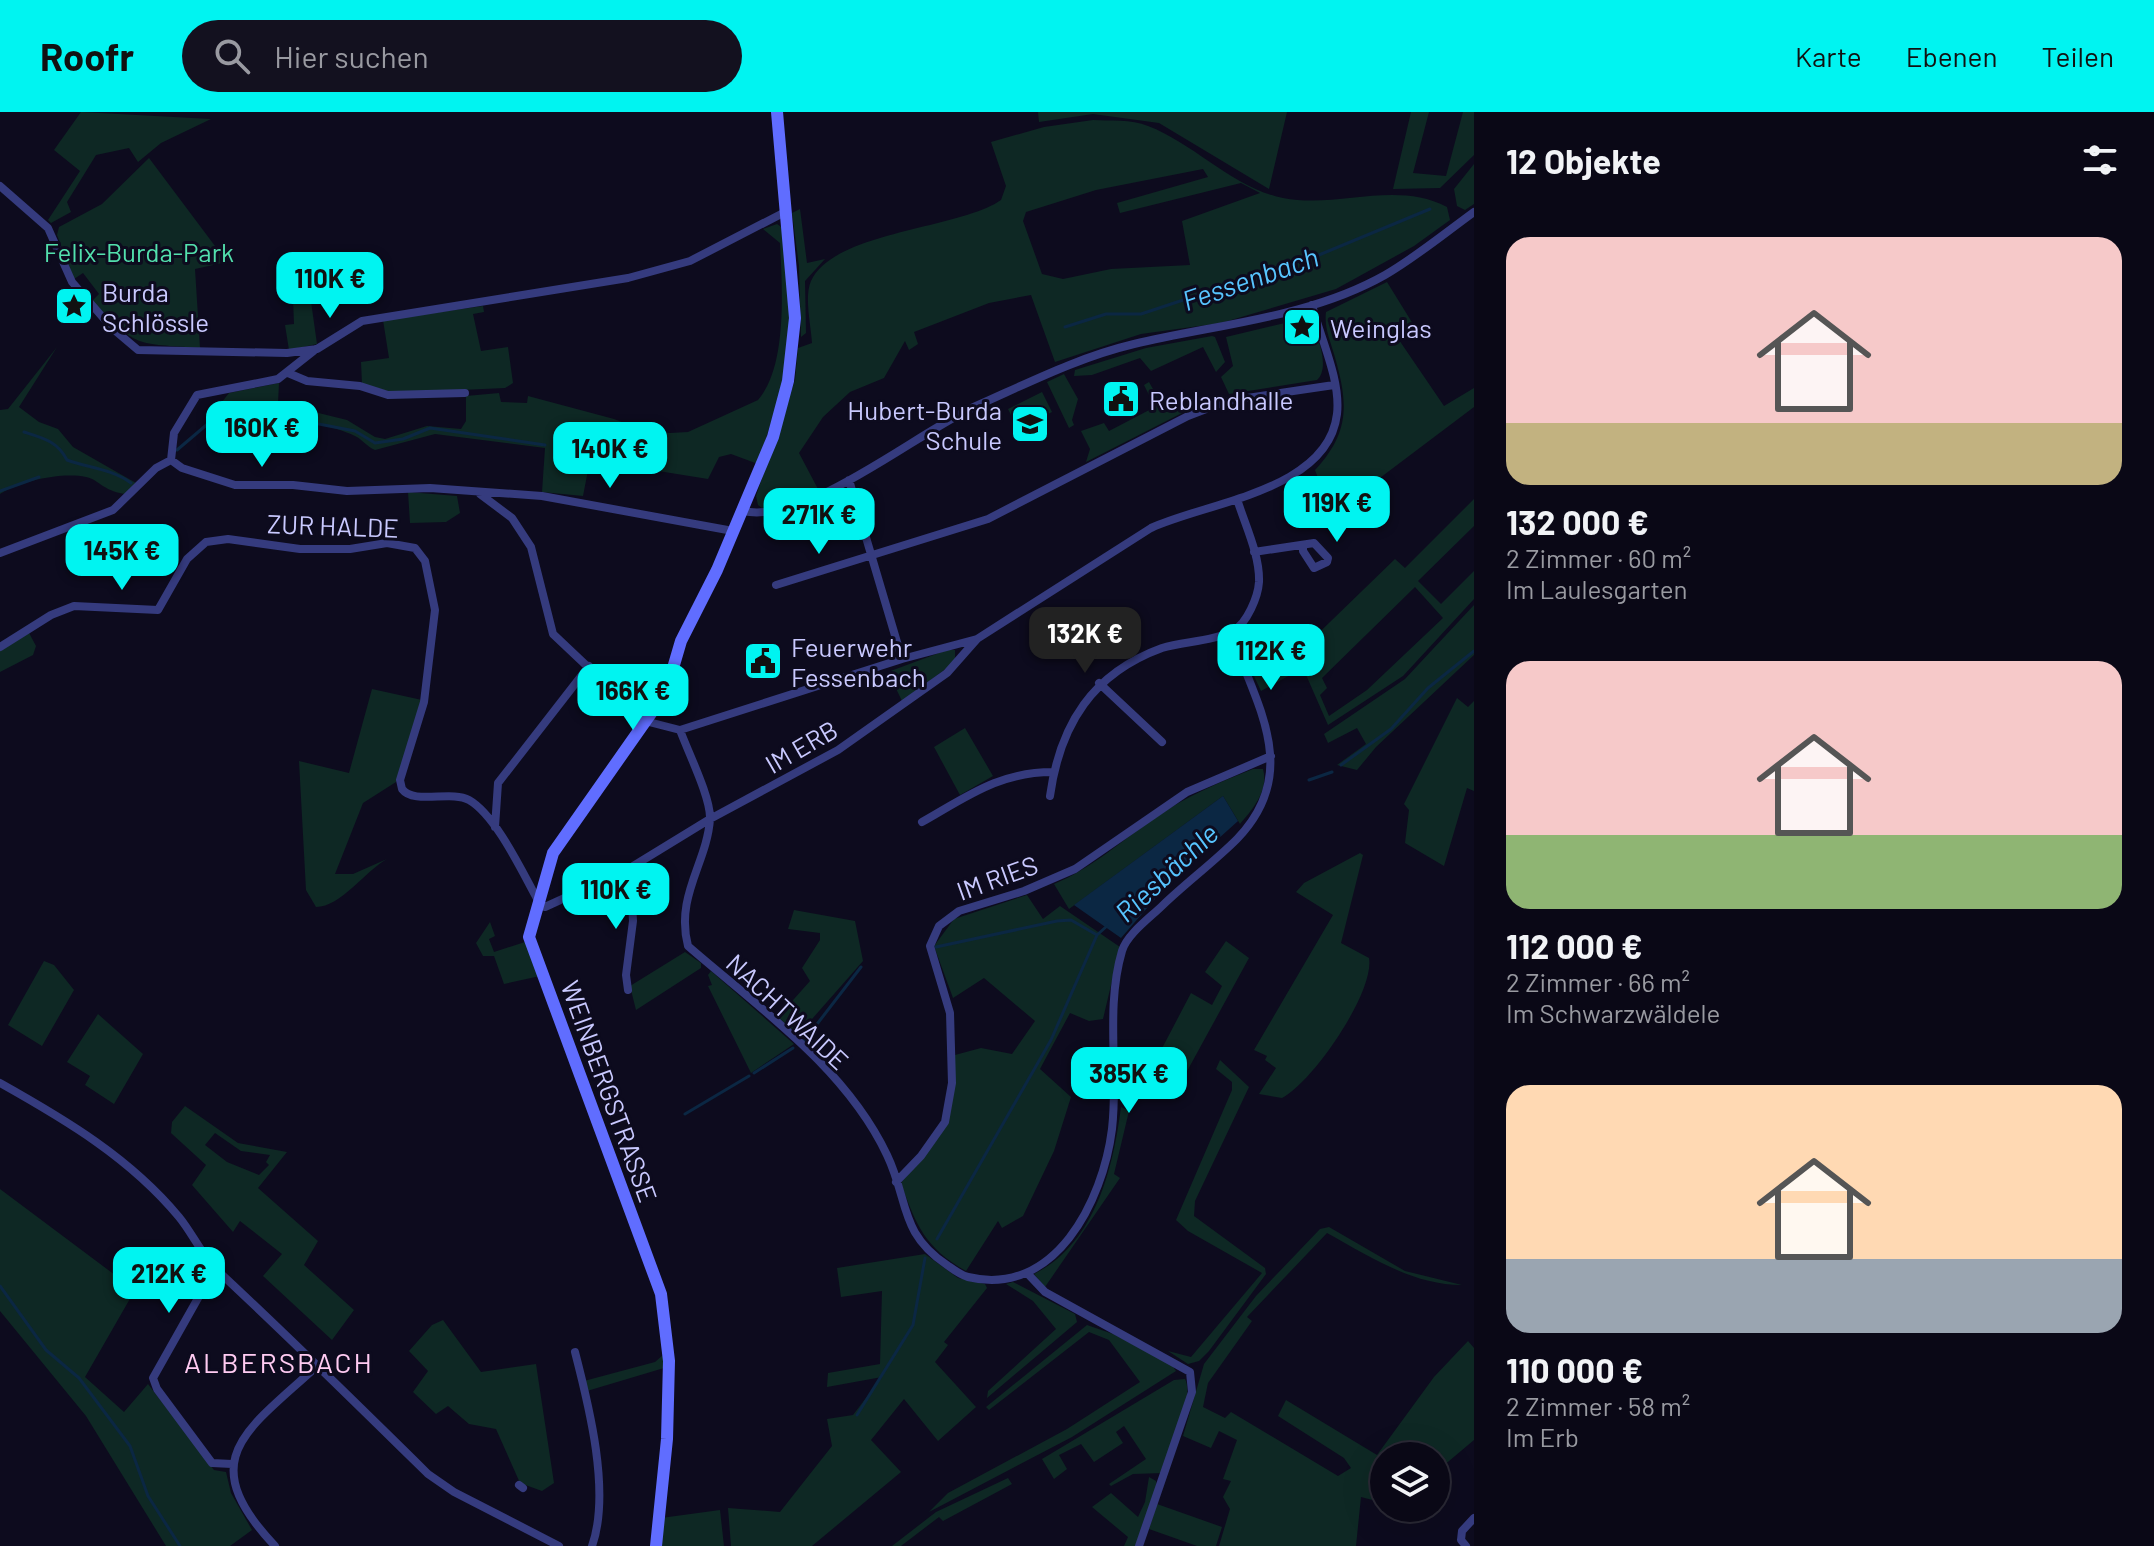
<!DOCTYPE html>
<html lang="de">
<head>
<meta charset="utf-8">
<style>
	body { margin:0; font-family:Barlow,sans-serif; background:#13111f; color:#f1f3f6; height:100vh; display:flex; flex-direction:column; font-size:30px; white-space:nowrap }
	* { box-sizing:border-box; margin:0 }
	p { font-size:26px; color:#999aa1 }
	.icon { flex:none; width:44px; height:44px; fill:none; stroke:currentColor; stroke-width:2; stroke-linecap:round; stroke-linejoin:round }
	.map { position:relative; flex:1; overflow:hidden }
	.panel { display:flex; flex-direction:column; background:#0a0816; width:680px }
	.panel>* { flex:none }
	.fabs { position:absolute; left:1370px; top:1330px; display:grid; gap:16px }
	.fabs a { display:grid; place-items:center; width:80px; height:80px; border-radius:50%; background:#0a0816; box-shadow:0 8px 32px #0002,0 0 0 2px #2a2935; font-size:40px }
	.price { position:absolute; translate:-50% -68px; padding:0 18px; border-radius:16px; background:#00f4f1; color:#111; font-size:26px; line-height:52px; filter:drop-shadow(0 2px 4px #0008) }
	.price::after { content:''; position:absolute; left:50%; top:48px; width:24px; height:18px; margin-left:-12px; background:inherit; clip-path:polygon(0 0,100% 0,50% 100%) }
	.price.active { background:#222; color:#fff }
	ul { padding:0; list-style:none }
	li { display:grid; align-content:center; gap:16px; height:424px; padding:0 32px }
	li span { display:grid; place-items:center; height:248px; border-radius:24px; color:#555 }
	li>.icon { margin-inline-start:auto }
	span .icon { width:144px; height:144px; fill:#fffc; stroke-width:1 }
	li b { font-size:34px }
	h2 { display:flex; justify-content:space-between; align-items:center; height:96px; padding:0 32px; font-size:34px }
	header { display:flex; align-items:center; gap:48px; box-sizing:border-box; height:112px; padding:0 40px; background:#00f4f1; color:#111 }
	header strong { font-size:38px }
	nav { display:flex; gap:44px; margin-inline-start:auto; font-size:28px }
	.search { width:560px; height:72px; background:#13111f; display:flex; align-items:center; gap:20px; box-sizing:border-box; padding:0 28px; border-radius:44px; color:#999aa1; font-size:30px }
	main { display:flex; flex:1; min-height:0 }
	.map>svg:first-child { display:block }
</style>
</head>
<body>
<header>
<strong>Roofr</strong>
<div class="search"><svg class="icon" aria-label="search" viewBox="0 0 24 24"><circle cx="10" cy="10" r="6"/><path d="M15 15l6 6"/></svg>Hier suchen</div>
<nav><a>Karte</a><a>Ebenen</a><a>Teilen</a></nav>
</header>
<main>
<div class="map">
<svg width="1474" height="1434" viewBox="0 0 1474 1434">
	<rect width="100%" height="100%" fill="#0d0b1e"/>
	<path fill="#0e2824" fill-rule="evenodd" d="M81,0l130,7 -50,24 -23,19 -9,-14 -33,7 -29,47 4,10 -20,11 -3,-3 32,-49 -26,-21z
		M1038,0h249l-18,77 -110,-66 -66,-9 -54,8z
		M1411,0h18l-16,61 33,3 17,-64h11v43l-34,33 -47,1z
		M1093,8c17,1 38,-1 55,6 47,18 85,62 135,72 55,11 112,-18 164,9l3,13 -36,26 -78,43 -115,34 -80,11 -86,28 -24,-67 -42,8 -75,29 4,12 -9,6 -4,-9 -21,37 -34,14 -27,25 -24,36 19,36 -26,12 -30,7 -4,-3 -2,-9 39,-116 3,-32 14,-5c-1,-17 -8,-47 -1,-62 23,-50 149,-52 190,-81l5,-14 -15,-44 53,-15zM1203,57l5,8 -91,26 3,10 121,-30 19,10 -78,28 8,44 -79,4 -48,10 -21,-5 -19,-53 3,-9 70,-22z
		M149,46l78,104 -32,7 5,79c-65,-5 -62,1 -108,-47l7,-7 -16,-21 -9,6 -17,-44 2,-8 43,-23z
		M1474,52v40l-9,6 -8,-4 -3,-17z
		M800,97l7,54 18,-4 -20,22 1,52 -5,4 -2,-71 -7,-53z
		M777,112l7,5 8,76 -8,75 -26,84 -27,-10 -12,3 -11,22 -118,-19 -7,36 -41,-4 3,-44 -110,-14 -60,16c-9,-4 -12,-10 -20,-14 -29,-15 -104,-24 -135,-17l-2,-12 11,-14 50,-10 -1,20 69,17 28,17 10,2 42,-13 34,3 5,-8v-25l33,-3 2,9 26,1 1,-7 86,23 28,11 28,3 18,-1 70,-32c30,-34 24,-114 22,-157l-17,-14z
		M292,161h15l10,71 -28,6 -4,-25 9,-1z
		M1387,170l26,42 -16,13 47,69 30,-18v19l-126,95 -1,-8 9,-8 -5,-8h-33l-3,-8c36,-39 33,-68 19,-116 -4,-14 -10,-27 -8,-42z
		M483,194l1,6 -11,2 8,37 27,-4 5,36 -8,5 -110,5 -33,-9 -1,-22 28,-4 -6,-38z
		M1302,207c16,7 29,50 15,61l-88,14 -8,-17 12,-11 -7,-29z
		M1212,224l3,1 10,25 -9,10 -13,-25 -52,24 -11,-13 -48,17 -18,1 1,-6 71,-22z
		M57,235l-38,60 20,15 19,7 15,18 63,36 -11,11c-22,-3 -27,-15 -39,-17 -25,-5 -65,4 -86,17v-84l8,-1z
		M1064,262l14,25 -6,21 2,5 -5,3 -22,-46z
		M1149,270l17,30 14,-7 4,7 -98,50 4,-13 -9,-18 23,-8 5,8 46,-24 -11,-22z
		M1042,280l10,20 -34,17 -10,-20z
		M408,380l49,4 3,17 -14,9 -36,1z
		M1474,387v27l-56,55 23,23 33,-33v28l-71,77 -75,49 -25,-57 -42,23 -14,-30 47,-17 4,9 97,-94 10,9zM1415,475l28,31 -76,72 -38,26 -9,-21 7,-7 -5,-10z
		M1474,493v50l-98,92 -19,23 -20,-5 29,-21 -9,-16 -29,15 -4,-9 81,-55z
		M28,519l8,15 -3,9 -33,17v-23z
		M947,538h8v12l-53,39 -14,-29z
		M372,577l50,11 -26,82 -33,21 -28,71h18l34,-15c-22,12 -46,48 -71,48l-10,-17 -7,-129 50,12z
		M1457,586l11,9 6,-6v90l-7,-3 -23,78 -39,-23 4,-33 -5,-6z
		M965,616l28,48 -33,19 -26,-48z
		M1253,657h10c6,21 -10,40 -23,55l-17,-28 -154,113 -15,-25c39,-16 69,-45 104,-68 29,-20 62,-34 95,-47z
		M1360,741l3,2 -22,88 28,15c6,34 -57,125 -87,140l-23,-4 17,-26 -11,-8 2,-4 -13,-6 79,-135 -37,-23 8,-9z
		M1027,783l16,24 17,-13 60,41 -17,72 -14,2 -19,-8 -30,56 31,28 -17,54 -31,65 -21,12 -4,-7 -32,50c-41,-23 -50,-46 -65,-88l38,-47 16,-81 26,-7 31,6 23,-33 -51,-43 -31,20 -19,-52 20,-27z
		M794,798l61,11 8,40 -65,74 -20,-18 32,-36 -8,-13 18,-28v-7l-32,-4z
		M490,810l5,14 -6,3 5,13 31,-10 15,34 -36,8 -10,-28h-11l-7,-13z
		M1226,829l23,17 -75,137 -27,-18 44,-84 21,12 10,-19 -17,-14z
		M685,840l16,11v5l-65,42 -6,-24z
		M44,849l10,4 20,25 -32,56 -34,-21z
		M711,859l83,73 -43,29 -43,-87 4,-1 -4,-10z
		M98,902l45,40 -29,50 -29,-19 5,-9 -23,-14z
		M1220,948l29,27 -54,114 -1,15 71,52 1,6 -57,77 -10,10 -11,3 -20,-13 23,6 71,-84 -74,-42 -12,-11 56,-130v-8l-16,-13z
		M185,994l53,37 49,9 -29,36 60,53 -14,24 50,45 -22,30 -69,-64 19,-22 -42,-33 -7,11 -41,-47 14,-20 -35,-32 1,-11zM215,1021l26,18 29,4 -4,7 3,3 -10,10 -32,-13 -22,-17z
		M1121,995l8,4 -15,63 6,4 -75,109 -11,-13c61,-30 79,-105 87,-167z
		M0,1077l135,101 -50,87 39,35 24,-28 66,86 12,2 5,21 21,37 -22,16h-64l-80,-130 -86,-105z
		M1329,1115l76,44 57,14c-50,0 -93,-29 -135,-52l-80,84 5,4 -44,62 -5,24 22,11 6,-6 107,64 13,-8 -7,-10 -66,-42 8,-16 91,55 57,-78 34,-36 6,7v92l-38,32v-16h-52v47l-23,-6 -5,49h-137l11,-37 -7,-12 8,-16 -8,-2 14,-39 -18,-9 -8,17 -28,-12 21,-72 52,-68 64,-67z
		M925,1142l33,24 27,6 2,4 -43,54 4,3 -13,17 41,45 -38,34 -34,-42 -33,41 30,32 -89,74h-81l-3,-38 52,4 52,-66 -5,-27 26,-4 29,-38 -55,10 1,-14 52,-9 2,-73 -41,6 -4,-29z
		M1013,1170l62,32 2,8 -90,76 1,-7 68,-62 -23,-28 -27,-17z
		M443,1208l38,52 55,-8 18,119 -12,8 -22,-8 -24,-54 -27,-5 -21,-18 -12,8 -23,-22 15,-21 -19,-20 23,-26z
		M1087,1213l26,9 59,31 4,6 -104,66 -143,75 19,-19 119,-64 73,-47 -31,-42 -20,-8 -100,78 -3,-3z
		M663,1243l1,13 -77,23 -3,-10 71,-19z
		M1185,1267c10,19 -15,73 -22,94l-30,1 -22,12 -2,-2 37,-25 -22,-33 -8,6 7,11 -29,19 -13,-18 -22,11 8,14 -13,10 -12,-20 132,-79z
		M1149,1365l7,4 1,7 -21,58h-12l4,-9 -36,-30 19,-14 27,24 7,-15z
		M1008,1366l4,6 -69,37 -4,-4 -38,29h-9l44,-34z
		M1157,1392l65,23 -6,19h-19l-48,-17z
		M720,1398l4,36h-65l2,-28z"/>
	<path fill="#0b2743" d="M1223,684l15,25 -70,63 -47,54 -47,-33z"/>
	<g fill="none" stroke-linecap="round" stroke-linejoin="round">
		<path stroke="#0b2743" stroke-width="3" d="M1065,215l41,-13h35l178,-59 111,-46
			M24,320c19,6 33,9 43,28 22,8 45,9 64,23
			M177,338l40,-34 29,-6 109,21 20,12 28,-4 27,-11 115,17
			M0,379l39,-14
			M1341,653l50,-36 37,-41 46,-37
			M1309,668l23,-8
			M936,835l121,-26 14,-1 26,15
			M804,929l57,-74
			M754,961l39,-25
			M685,1002l64,-38
			M937,1127l114,-199 46,-105 10,-9
			M0,1174l46,64 33,28 51,68 18,50 32,50
			M857,1303l56,-90 12,-67"/>
		<path stroke="#353b7e" stroke-width="8" d="M0,74l48,42 24,54 40,46 26,22 149,3 30,-4 45,-28 266,-43 62,-17 97,-50
			M316,237l-38,30 -81,16 -23,38 -3,27 11,8 53,17h58l54,6 83,-3 112,8 191,35
			M288,261l19,8 53,5 28,9 77,-2
			M849,368l53,179
			M480,382l32,24 19,29 22,87 92,87 35,9 222,-71 75,-20 174,-111c56,-26 177,-37 186,-114 4,-34 -17,-77 -25,-109
			M743,399c64,14 173,-78 233,-105 52,-23 103,-49 158,-62 83,-20 175,-26 251,-69 31,-18 60,-42 89,-63
			M1254,440l60,-9 14,15 -1,4 -13,6 -11,-17v-6
			M0,441l113,-43 43,-42 15,-8
			M776,473l212,-66 200,-103 39,-15 107,-16
			M0,535l51,-32 23,-9 84,4 29,-51 19,-17 22,-3 72,10h50l37,-6 28,5 10,13 10,49 -11,92 -24,78 2,9c12,16 49,1 67,11 28,16 55,76 71,104l5,3 85,-39 80,-49 128,-69 109,-77 30,-34
			M1099,571l63,59
			M680,618c8,22 31,68 30,89 -3,44 -35,77 -22,127 70,61 158,122 199,209 22,46 12,78 60,110 7,5 13,10 21,12 87,21 135,-76 144,-148 7,-60 -7,-120 10,-178 5,-17 29,-34 41,-46 24,-23 51,-43 74,-66 61,-63 25,-125 -2,-194v-15
			M1050,684c10,-72 43,-123 112,-148 22,-7 51,-6 72,-18 13,-7 24,-33 25,-48 1,-27 -14,-57 -22,-83
			M922,710c46,-26 77,-50 131,-50
			M495,715l3,-44 91,-117
			M628,878l-2,-15 7,-54 -3,-53
			M0,971c66,37 130,75 179,134 14,17 23,39 39,54 71,66 141,135 210,203l26,18 105,54
			M896,1070l25,-26 24,-34 7,-39 -2,-70 -20,-67 9,-20 20,-15 65,-20 51,-22 112,-77 84,-36
			M215,1156l-62,110 4,11 55,74 20,1
			M1027,1161l18,19 145,80 2,20 -53,154
			M575,1240c14,54 36,141 17,194
			M519,1373l4,3
			M275,1434c-83,-88 -27,-116 42,-180
			M1466,1434l-5,-6 1,-9 12,-13"/>
		<path stroke="#606dff" stroke-width="12" d="M656,1434l11,-107 2,-78 -8,-67 -132,-357 24,-84 113,-161 15,-51 36,-71 56,-133 15,-56 7,-63 -18,-206"/>
	</g>
	<defs>
		<g id="sight-square" transform="scale(2)"><rect x="-9" y="-9" width="18" height="18" rx="4" fill="#00f4f1" stroke="#0d0b1e"/><path d="M0-6L1.8-2.2L6-1.7L2.9 1.2L3.7 5.4L0 3.3L-3.7 5.4L-2.9 1.2L-6-1.7L-1.8-2.2Z" fill="#111"/></g>
		<g id="civic-square" transform="scale(2)"><rect x="-9" y="-9" width="18" height="18" rx="4" fill="#00f4f1" stroke="#0d0b1e"/><path d="M-.6-6.5H3V-4.5H.6V-3L4-1V1h2V6H-6V1h2V-1L-.6-3ZM-1.2 2.5V6h2.4V2.5Z" fill="#111"/></g>
		<g id="school-square" transform="scale(2)"><rect x="-9" y="-9" width="18" height="18" rx="4" fill="#00f4f1" stroke="#0d0b1e"/><path d="M0-5L7-2L0 1L-7-2ZM-4 1L0 2.5L4 1V4Q0 6-4 4Z" fill="#111"/></g>
	</defs>
	<g fill-rule="evenodd">
		<use href="#sight-square" x="74" y="194"/>
		<use href="#sight-square" x="1302" y="215"/>
		<use href="#civic-square" x="1121" y="287"/>
		<use href="#school-square" x="1030" y="312"/>
		<use href="#civic-square" x="763" y="549"/>
	</g>
	<g text-anchor="middle" dominant-baseline="central" stroke-width="6" stroke-linejoin="round" paint-order="stroke">
		<g font-size="26" fill="#53e0ad" stroke="#0d0b1e">
			<text x="139" y="139">Felix-Burda-Park</text>
		</g>
		<g font-size="26" fill="#c9c9ff" stroke="#0d0b1e" text-anchor="start">
			<text x="102" y="179">Burda<tspan x="102" dy="30">Schlössle</tspan></text>
			<text x="1330" y="215">Weinglas</text>
			<text x="1149" y="287">Reblandhalle</text>
			<text x="1002" y="297" text-anchor="end">Hubert-Burda<tspan x="1002" dy="30">Schule</tspan></text>
			<text x="791" y="534">Feuerwehr<tspan x="791" dy="30">Fessenbach</tspan></text>
		</g>
		<g font-size="26" fill="#c9c9ff" stroke="#0d0b1e">
			<text transform="translate(333 413) rotate(2)">ZUR HALDE</text>
			<text transform="translate(801 634) rotate(-30)">IM ERB</text>
			<text transform="translate(997 765) rotate(-20)">IM RIES</text>
			<text transform="translate(788 899) rotate(43)">NACHTWAIDE</text>
			<text transform="translate(610 979) rotate(70)">WEINBERGSTRASSE</text>
		</g>
		<g font-size="28" font-style="italic" fill="#57c4ff" stroke="#0d0b1e">
			<text transform="translate(1250 166) rotate(-19)">Fessenbach</text>
			<text transform="translate(1166 760) rotate(-43)">Riesbächle</text>
		</g>
		<g font-size="28" letter-spacing="2" fill="#ffcbf2" stroke="#0d0b1e">
			<text x="279" y="1250">ALBERSBACH</text>
		</g>
	</g>
</svg>
<div class="fabs">
<a><svg class="icon" aria-label="layers" viewBox="0 0 24 24"><path d="M12 4l9 5-9 5-9-5zM3 14l9 5 9-5"/></svg></a>
</div>
<b class="price" style="left:330px;top:208px">110K €</b>
<b class="price" style="left:262px;top:357px">160K €</b>
<b class="price" style="left:610px;top:378px">140K €</b>
<b class="price" style="left:1337px;top:432px">119K €</b>
<b class="price" style="left:819px;top:444px">271K €</b>
<b class="price" style="left:122px;top:480px">145K €</b>
<b class="price active" style="left:1085px;top:563px">132K €</b>
<b class="price" style="left:1271px;top:580px">112K €</b>
<b class="price" style="left:633px;top:620px">166K €</b>
<b class="price" style="left:616px;top:819px">110K €</b>
<b class="price" style="left:1129px;top:1003px">385K €</b>
<b class="price" style="left:169px;top:1203px">212K €</b>
</div>
<section class="panel">
<h2>12 Objekte<svg class="icon" aria-label="filters" viewBox="0 0 24 24"><path d="M4 7h16M4 17h16"/><circle cx="9" cy="7" r="2"/><circle cx="15" cy="17" r="2"/></svg></h2>
<ul>
<li><span style="background:linear-gradient(#f6c9c9 75%,#c2b280 0)"><svg class="icon" aria-label="home" viewBox="0 0 24 24"><path d="M3 11l9-7 9 7M6 9v11h12V9"/></svg></span><div><b>132 000 €</b><p>2 Zimmer · 60 m²</p><p>Im Laulesgarten</p></div></li>
<li><span style="background:linear-gradient(#f6c9c9 70%,#8fb573 0)"><svg class="icon" aria-label="home" viewBox="0 0 24 24"><path d="M3 11l9-7 9 7M6 9v11h12V9"/></svg></span><div><b>112 000 €</b><p>2 Zimmer · 66 m²</p><p>Im Schwarzwäldele</p></div></li>
<li><span style="background:linear-gradient(#ffd9b3 70%,#9aa5b1 0)"><svg class="icon" aria-label="home" viewBox="0 0 24 24"><path d="M3 11l9-7 9 7M6 9v11h12V9"/></svg></span><div><b>110 000 €</b><p>2 Zimmer · 58 m²</p><p>Im Erb</p></div></li>
</ul>
</section>
</main>
</body>
</html>
